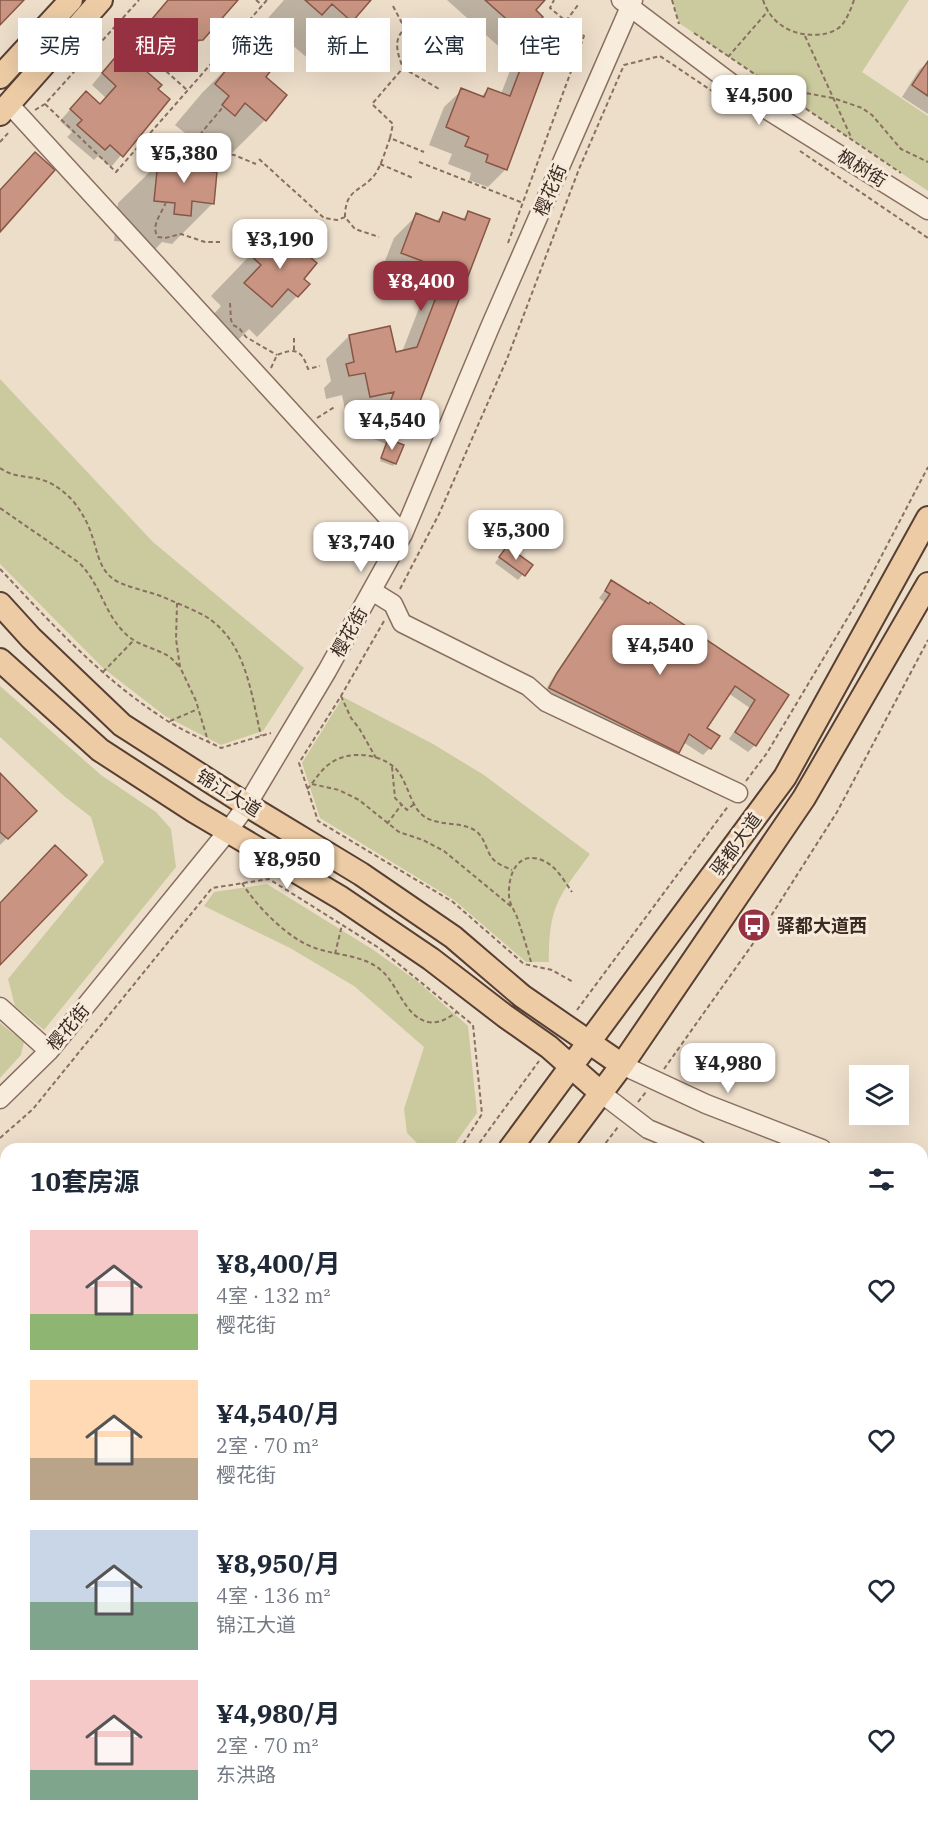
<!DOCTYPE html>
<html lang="zh">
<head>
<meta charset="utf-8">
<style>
	body { margin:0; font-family:"IBM Plex Serif","Noto Sans SC",serif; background:#f2f2f3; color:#1f2937; height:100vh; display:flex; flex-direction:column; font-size:22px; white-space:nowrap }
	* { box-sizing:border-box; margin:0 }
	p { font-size:20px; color:#747a83 }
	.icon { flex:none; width:33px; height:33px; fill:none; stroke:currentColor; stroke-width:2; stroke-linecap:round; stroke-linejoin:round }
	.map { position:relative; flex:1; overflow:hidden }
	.sheet { position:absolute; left:0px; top:1143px; width:928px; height:684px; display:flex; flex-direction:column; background:#fff; border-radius:18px 18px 0 0; box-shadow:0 6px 24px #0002 }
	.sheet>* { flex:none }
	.banner { position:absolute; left:18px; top:18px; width:600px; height:54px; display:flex; gap:12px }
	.controls { position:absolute; left:849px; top:1065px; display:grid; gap:12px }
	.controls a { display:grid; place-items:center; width:60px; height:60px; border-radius:0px; background:#fff; box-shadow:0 6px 24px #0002; font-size:30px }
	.price { position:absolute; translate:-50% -51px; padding:0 14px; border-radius:12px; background:#fff; color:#222; font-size:20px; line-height:39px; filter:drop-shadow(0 2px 3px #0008) }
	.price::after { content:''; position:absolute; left:50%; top:36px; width:18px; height:14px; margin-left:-9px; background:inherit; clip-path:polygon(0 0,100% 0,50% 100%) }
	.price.current { background:#963141; color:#fff }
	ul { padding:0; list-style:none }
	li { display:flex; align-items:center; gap:18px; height:150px; padding:0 30px }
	li span { display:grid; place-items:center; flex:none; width:168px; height:120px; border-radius:0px; color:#555 }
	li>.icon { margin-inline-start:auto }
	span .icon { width:72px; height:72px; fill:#fffc; stroke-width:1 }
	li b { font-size:26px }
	h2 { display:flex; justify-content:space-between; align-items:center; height:72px; padding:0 30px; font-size:26px }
	.chip { padding:0 21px; border-radius:0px; background:#fff; box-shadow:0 6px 24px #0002; font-size:21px; line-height:54px }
	.chip.current { background:#963141; color:#fff }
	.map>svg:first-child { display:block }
</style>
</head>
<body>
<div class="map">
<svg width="928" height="1827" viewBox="0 0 928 1827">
	<rect width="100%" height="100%" fill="#eddeca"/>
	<path fill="#cbca9e" d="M672,0h237l-47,72 66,44v75l-249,-168z
		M0,379l153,163 151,126 -41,63 -42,14 -56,-29 -62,-48 -103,-104z
		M0,686l101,89 55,37 15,17 5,38 -132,163 -29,-24 -7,-27 96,-117 -13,-45 -27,-21 -64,-59z
		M343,697l90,47 51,31 106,79c-32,44 -41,52 -41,108h-23l-72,-62 -134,-82 -18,-55z
		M267,884l105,65 45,32 51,45 9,87 -26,36h-28l-16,-16 -3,-24 20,-62 -70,-61 -64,-38 -86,-42 10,-14z
		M0,1023l24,19 -3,13 -21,23z"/>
	<path fill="#0003" d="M169,0h63l-30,39 -12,12h-20l-8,8 -14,-12 5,-6 -11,-10z
		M284,0h85l-58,61 -20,-17 -10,10 -10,-8 7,-7 -16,-14z
		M447,0h96l-9,10 3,11 -31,148 -18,18 -19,-7 2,-7 -23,-9 4,-10 -23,-9 15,-38 18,-17 19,7 7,-8 13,5 13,-34z
		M243,52l20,25 2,43 -40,40 -20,-16 -12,12 -10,-10 7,-9 -15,-12 27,-32z
		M928,62v52l-26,-17 17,-27z
		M107,67l25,1 36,32 -57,67 -13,-11 -4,4 -27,-23 5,-5 -12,-11 15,-17 25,1 6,-7 -14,-13z
		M181,155l32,48 -41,41 -10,-2 -13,14 -13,-13 -22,-2 4,-38 41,-40 13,1z
		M444,213l17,7 8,-7 -58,208 -20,20 4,22 -2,3 -13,-5 6,-17 -22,-9 8,-21 -25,5 -5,-24 -16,4 -2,-11 7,-7 -5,-22 23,-23 45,18 8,-2 19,-49 -24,-10 3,-9 -21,-8 15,-38 23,-23 18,7z
		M261,244l41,35 -5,17 -40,41 -8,-8 -18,18 -26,-23 16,-18 -10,-10z
		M502,553l29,12 -13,15 -23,-17z
		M611,582l176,113 -32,50 -7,7 -19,-13 21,-31 -22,-15 -23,35 5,20 -7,7 -20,-13 -5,10 -7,7 -128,-63 7,-14 54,-80 -5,-4z
		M0,775l35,36 -35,34z"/>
	<path fill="#c99582" stroke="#885646" stroke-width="1.5" d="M0,0h24l-24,25z
		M168,0h70l-35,40 -22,1 -7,8 -16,-14 5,-6 -11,-10z
		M305,0h66l-19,22 -20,-18 -10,11z
		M485,0h60l-9,10 7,7 -4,3 18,15 -50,135 -21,-8 2,-7 -23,-9 4,-9 -23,-10 15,-39 23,9 4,-9 22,8 21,-55z
		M242,50l16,14 6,-8 11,9 -9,12 21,18 -21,26 -21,-18 -10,13 -13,-11 7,-9 -14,-12z
		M118,54l14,12 4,-4 26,23 -4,4 12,10 -47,58 -13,-12 -5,5 -28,-25 5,-5 -12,-11 16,-18 14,13 16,-18 -14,-13z
		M928,61v35l-16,-11z
		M35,152l20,18 -55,62v-42z
		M181,154l16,1 -1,15 21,2 -3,32 -22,-3 -1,15 -17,-2 1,-11 -21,-2 4,-40 22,2z
		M468,211l22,8 -78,203 -26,-10 8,-20 -24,5 -5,-24 -16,3 -3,-12 8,-2 -5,-27 41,-9 6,26 21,-5 26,-68 -24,-9 3,-9 -21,-8 15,-40 23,9 4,-10 22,8z
		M283,234l34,29 -13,16 6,5 -12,13 -10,-8 -16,18 -28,-24 17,-18 -11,-10 11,-13 8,7z
		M388,439l16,6 -8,19 -15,-6z
		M507,546l26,19 -8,11 -26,-19z
		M611,580l38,24 1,-2 139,93 -33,51 -21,-14 20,-32 -20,-14 -28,42 13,8 -9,13 -22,-15 -10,19 -130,-65 8,-15 53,-79 -5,-3z
		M0,773l37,38 -29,28 -8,-7z
		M55,845l32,30 -87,90v-62z"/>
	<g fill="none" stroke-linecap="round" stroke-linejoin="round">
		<g stroke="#896f5f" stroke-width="21">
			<path id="minor" d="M621,0l143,108 164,102
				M9,104l394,430
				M372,591l21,13 9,19 126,63 18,16 192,91
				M0,1007l49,44
				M622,1065l84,39 116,45
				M601,1093l47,36 48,20
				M0,1099l49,-48 179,-220 19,-26 80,-134 76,-137 87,-207 143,-327
				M922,1184l6,2
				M922,1230l6,1
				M0,1566l6,6"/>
		</g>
		<g stroke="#583f33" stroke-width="26">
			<path id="major" d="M0,77l71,-77
				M0,114l101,-114
				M0,604l31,34 91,87 125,80 114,69 92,63 69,59 100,69
				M0,660l100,90 94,61 147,87 90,61 74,57 44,31 52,46
				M510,1149l275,-372 143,-259
				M559,1149l63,-84 182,-267 124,-214
				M0,1826l6,-7
				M47,1827l5,-6"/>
		</g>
		<path stroke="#896f5f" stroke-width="2" stroke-dasharray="4.5 3" stroke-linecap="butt" d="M256,0l6,5
			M672,0l7,24
			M763,0c9,27 34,38 61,34 6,-1 13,-4 17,-8 6,-7 10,-17 13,-26
			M393,6l12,23c-13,10 -7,26 -2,39
			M566,21l12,-16
			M116,26l71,64
			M694,33l207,140
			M805,36l46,101
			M728,57l40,-46
			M777,88l56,10 29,10 10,7 29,34 27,13
			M45,104l71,68 151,-172
			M35,110l10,-6 94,-104
			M390,138l3,-14 -21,-20 31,-36 36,21
			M0,142l10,-11
			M197,142l5,-10 21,-25
			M800,151l128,87
			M259,159l65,59 13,2 8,-3 10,12 24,8
			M163,162l4,-11 13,-9 6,-2 11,2 15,10 22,3 22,9
			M419,162l104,41
			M380,164l33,14
			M166,202c-4,11 -16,24 -8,35l7,1 16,-4 24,8h15
			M345,217c0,-30 18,-25 31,-44 6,-10 10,-24 14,-35l34,14
			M508,243l76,-207 -34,-28 4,-8
			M230,303l1,17 2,5 6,3 7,9 31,18
			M294,338v12
			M271,368l6,-13c19,-8 25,-4 31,14l12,-3
			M317,418l19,-12
			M0,468c12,9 26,8 39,11 13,3 25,12 34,22 8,10 14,20 18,32 6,15 7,34 21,45 11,9 37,13 51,19 14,6 29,12 42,19 41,25 46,77 56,120
			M0,508l78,54c21,19 25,47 43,67 15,18 32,17 49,28 3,3 7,7 10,10
			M0,569c50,53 99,107 160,147 18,13 41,22 61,32l50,-15
			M400,589l39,-75 68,-155 72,-190 45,-104 36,-9 61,41
			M177,603l-1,36 4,28 16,34 12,40
			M384,621l-43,75 -42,67 19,58 135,81 71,62 28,6 21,12
			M103,672l30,-31
			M341,696l10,22 8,10 17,30
			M170,721l28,-12
			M392,767l3,31 12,12 7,-6
			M746,781l21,-28 93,-156 68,-130
			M312,784l27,6 20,10 40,32 24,8 21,11 69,57
			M307,789c7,-7 13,-18 21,-24 18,-15 51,-13 68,4 11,12 13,31 24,44 15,15 40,7 56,18 9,7 10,19 16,27 5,6 13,9 20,12
			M387,824l15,-20
			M242,883c15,24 48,58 76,66 22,7 46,6 64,22 16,14 23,46 46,51 12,2 20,-4 29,-10
			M335,954l7,-29
			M531,962c-4,-15 -9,-30 -14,-45 -3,-7 -8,-14 -8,-22 -1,-21 9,-46 35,-34 13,6 20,20 28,31
			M577,1010l152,-205
			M664,1069l93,-131 80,-126 91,-172
			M638,1102l8,-10
			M0,1138l33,-29 179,-221 57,-9 110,69 94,77 9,89 -22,35
			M475,1149l64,-88
			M601,1149l17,-22
			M0,1541l6,5
			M0,1787l6,-7
			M83,1827l5,-6"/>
		<use href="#minor" stroke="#f8ecdd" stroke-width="18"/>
		<use href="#major" stroke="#edcca5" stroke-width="22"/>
	</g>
	<defs>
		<g id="bus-disc" transform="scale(1.725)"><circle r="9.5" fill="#963141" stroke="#f5e9d9"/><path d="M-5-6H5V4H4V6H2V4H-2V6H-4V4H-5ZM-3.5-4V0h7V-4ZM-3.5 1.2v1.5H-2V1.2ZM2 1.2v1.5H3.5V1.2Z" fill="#fff"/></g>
	</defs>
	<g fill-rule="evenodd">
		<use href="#bus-disc" x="754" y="925"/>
	</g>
	<g text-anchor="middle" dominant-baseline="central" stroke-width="6" stroke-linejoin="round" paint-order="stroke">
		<g font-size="18" fill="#3b2a22" stroke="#f5e9d9">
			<text transform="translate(862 168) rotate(32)">枫树街</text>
			<text transform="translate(550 190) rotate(-67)">樱花街</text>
			<text transform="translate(349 632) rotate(-61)">樱花街</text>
			<text transform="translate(229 793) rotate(32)">锦江大道</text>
			<text transform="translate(736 844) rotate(-54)">驿都大道</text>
			<text transform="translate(68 1027) rotate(-50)">樱花街</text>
		</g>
		<g font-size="18" font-weight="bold" fill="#3b2a22" stroke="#f5e9d9" text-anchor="start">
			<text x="777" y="925">驿都大道西</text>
		</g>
	</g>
</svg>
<div class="controls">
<a><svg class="icon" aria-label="layers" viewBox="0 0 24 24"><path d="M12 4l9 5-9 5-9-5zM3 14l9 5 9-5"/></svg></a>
</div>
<b class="price" style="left:759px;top:126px">¥4,500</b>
<b class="price" style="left:184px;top:184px">¥5,380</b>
<b class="price" style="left:280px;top:270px">¥3,190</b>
<b class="price current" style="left:421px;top:312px">¥8,400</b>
<b class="price" style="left:392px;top:451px">¥4,540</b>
<b class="price" style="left:516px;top:561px">¥5,300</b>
<b class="price" style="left:361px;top:573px">¥3,740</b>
<b class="price" style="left:660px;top:676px">¥4,540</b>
<b class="price" style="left:287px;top:890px">¥8,950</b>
<b class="price" style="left:728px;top:1094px">¥4,980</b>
<div class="banner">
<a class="chip">买房</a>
<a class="chip current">租房</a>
<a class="chip">筛选</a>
<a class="chip">新上</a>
<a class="chip">公寓</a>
<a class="chip">住宅</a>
</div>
<section class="sheet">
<h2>10套房源<svg class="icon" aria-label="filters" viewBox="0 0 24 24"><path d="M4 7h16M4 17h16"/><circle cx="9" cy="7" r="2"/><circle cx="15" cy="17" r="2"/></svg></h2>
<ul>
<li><span style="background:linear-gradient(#f6c9c9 70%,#8fb573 0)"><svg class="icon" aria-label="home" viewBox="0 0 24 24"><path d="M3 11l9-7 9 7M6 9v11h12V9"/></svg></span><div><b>¥8,400/月</b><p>4室 · 132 m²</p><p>樱花街</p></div><svg class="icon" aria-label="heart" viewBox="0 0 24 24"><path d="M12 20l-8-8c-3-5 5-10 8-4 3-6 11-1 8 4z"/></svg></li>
<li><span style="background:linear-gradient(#ffd9b3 65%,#b9a48a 0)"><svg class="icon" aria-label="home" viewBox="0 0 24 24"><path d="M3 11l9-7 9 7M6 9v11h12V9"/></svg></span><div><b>¥4,540/月</b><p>2室 · 70 m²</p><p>樱花街</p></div><svg class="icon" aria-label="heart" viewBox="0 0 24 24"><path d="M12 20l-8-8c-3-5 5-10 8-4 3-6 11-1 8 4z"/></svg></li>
<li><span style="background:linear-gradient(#c9d6e8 60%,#7fa58c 0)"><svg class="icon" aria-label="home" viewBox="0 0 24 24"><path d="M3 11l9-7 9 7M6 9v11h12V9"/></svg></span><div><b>¥8,950/月</b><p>4室 · 136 m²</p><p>锦江大道</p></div><svg class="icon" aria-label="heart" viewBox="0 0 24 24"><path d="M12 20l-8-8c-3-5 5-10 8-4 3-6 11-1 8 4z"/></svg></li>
<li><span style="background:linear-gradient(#f6c9c9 75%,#7fa58c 0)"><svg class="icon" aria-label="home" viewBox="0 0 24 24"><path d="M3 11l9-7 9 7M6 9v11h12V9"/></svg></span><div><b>¥4,980/月</b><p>2室 · 70 m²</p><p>东洪路</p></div><svg class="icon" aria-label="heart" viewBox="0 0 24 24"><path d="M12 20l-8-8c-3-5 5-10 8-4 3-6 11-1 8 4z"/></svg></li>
</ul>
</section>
</div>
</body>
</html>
